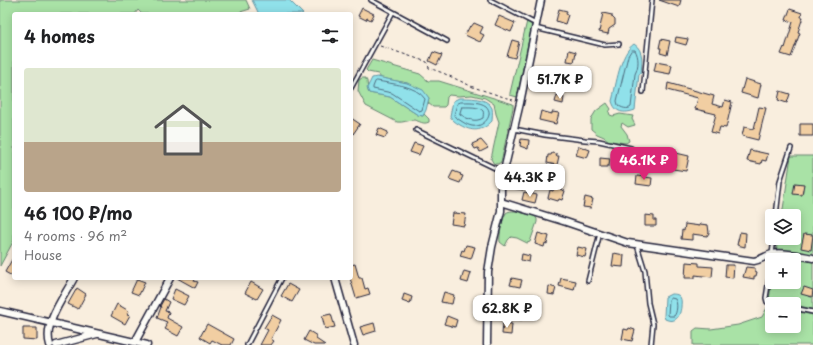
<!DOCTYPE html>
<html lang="en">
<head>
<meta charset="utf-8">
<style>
	body { margin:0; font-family:"Playpen Sans",sans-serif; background:#f2f2f2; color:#202124; height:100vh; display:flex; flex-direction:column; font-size:15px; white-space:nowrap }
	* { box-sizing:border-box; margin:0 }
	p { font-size:13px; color:#757577 }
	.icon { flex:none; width:22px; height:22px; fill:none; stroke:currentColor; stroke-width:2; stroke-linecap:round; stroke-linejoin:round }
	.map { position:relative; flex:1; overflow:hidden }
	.sheet { position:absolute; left:12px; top:12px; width:341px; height:268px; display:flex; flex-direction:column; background:#fff; border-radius:4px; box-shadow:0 2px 10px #0003 }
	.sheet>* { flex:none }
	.tools { position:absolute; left:765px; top:209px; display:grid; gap:8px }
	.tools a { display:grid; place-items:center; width:36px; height:36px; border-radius:4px; background:#fff; box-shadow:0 2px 10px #0003; font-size:20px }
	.price { position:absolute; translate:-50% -34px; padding:0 9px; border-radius:8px; background:#fff; color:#222; font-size:13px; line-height:26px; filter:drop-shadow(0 1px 2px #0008) }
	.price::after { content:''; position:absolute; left:50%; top:24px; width:12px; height:9px; margin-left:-6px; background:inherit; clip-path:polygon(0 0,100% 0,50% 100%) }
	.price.current { background:#db2777; color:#fff }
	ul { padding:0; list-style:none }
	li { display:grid; align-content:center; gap:8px; height:212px; padding:0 12px }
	li span { display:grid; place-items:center; height:124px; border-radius:4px; color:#555 }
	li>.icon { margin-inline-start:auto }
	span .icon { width:72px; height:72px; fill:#fffc; stroke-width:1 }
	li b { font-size:17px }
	h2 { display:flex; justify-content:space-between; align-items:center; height:48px; padding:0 12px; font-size:17px }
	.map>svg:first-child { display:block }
</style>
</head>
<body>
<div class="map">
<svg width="813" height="345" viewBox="0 0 813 345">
	<rect width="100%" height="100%" fill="#f9eede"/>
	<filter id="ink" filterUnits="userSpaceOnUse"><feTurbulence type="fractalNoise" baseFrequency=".025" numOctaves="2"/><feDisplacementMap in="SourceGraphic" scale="8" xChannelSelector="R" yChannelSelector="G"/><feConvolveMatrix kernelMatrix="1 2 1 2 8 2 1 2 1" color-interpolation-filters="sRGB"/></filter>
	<g filter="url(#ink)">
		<path fill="#a9e2a6" stroke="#668270" d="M0,0h246l4,9 -16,5h-92l-4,-4 -3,4h-121v226l-14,26z
			M527,21l5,4 -15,72 -7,-2v-2z
			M372,60l48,14 8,7h11l74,23v4l-12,54 -3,2h-4l-3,-5 8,-37 -3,-8 -2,-10 -9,-6 -13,-3 -14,1 -9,-1 -2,2 -1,8 -2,2h-11l-5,-4 1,-5 -22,-15 -26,-5 -3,-4 -10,-2 -2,-2z
			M362,78h3l2,3 1,10 1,2 21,4 28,18 5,1 1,-2 5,5v3c-6,3 -9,-1 -15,-2 -6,0 -11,3 -17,2l-31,-16 -8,-15 1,-11z
			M607,103l4,6 -2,3 1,3 3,1 7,-2 13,2 -1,3 3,6 -7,2 -6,-4 -1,3 6,8 2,7 -3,2 -17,-2 -5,-4 -7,-3 -6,-5v-10l5,-8z
			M791,156h22v153l-19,-4v-1l-25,-4 3,-21v3h22v-22h-19l3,-22h16v-22h-12z
			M515,211l20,5 2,3v3l-7,20 -3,1 -10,-5 -6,-1 -3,3 -3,6 -5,-4c-1,-6 2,-23 6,-29 2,-2 6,-2 9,-2z
			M768,306l4,1v19h22v-15l19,4v30h-120v-14l4,-3 14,1 27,-4 24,-8z"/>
		<path fill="#90e1ea" stroke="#6495a4" d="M252,0h37l14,14h-44z
			M634,44c10,6 8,19 7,29l-2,1 -4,36c-11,4 -20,3 -23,-9 4,-15 8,-48 22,-57z
			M377,77l30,6 16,7 6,8 -3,12 -3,6 -5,-1 -28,-18 -21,-4 -2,-5 5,-10z
			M459,98c10,0 28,-1 33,10 1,4 0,10 0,13 -10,11 -20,11 -32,4 -5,-3 -8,-5 -10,-9l3,-15z
			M671,294c3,0 7,0 9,3 2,3 1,7 1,10 -1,9 -5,17 -16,12l-1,-3 1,-19z"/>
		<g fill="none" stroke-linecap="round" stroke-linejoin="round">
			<path stroke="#4e6e81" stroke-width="1" d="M632,50h3c4,7 4,16 0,24l-4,33c-3,3 -10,1 -13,-2l-1,-4 11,-45z
				M377,81c15,3 39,4 48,18l-3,11 -3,1 -27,-18 -19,-4v-2l2,-5z
				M461,102c7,0 18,-1 25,4 9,9 -3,22 -14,20 -6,-1 -12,-6 -17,-9l-1,-2 3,-11z
				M462,107c5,0 18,-1 21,4 1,1 0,6 0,7 -8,5 -16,1 -23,-4z
				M671,298l4,1c3,4 2,14 -1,17h-5l-1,-1 1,-15z"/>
		</g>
		<path fill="#f1cea2" stroke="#22223b" d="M659,0h22l-2,7z
			M362,8l12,6 -3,6 -4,-2 -1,2 -8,-4z
			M559,9l8,2 -1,3 2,1 -3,9 -9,-3z
			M790,9l12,4 -1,4h2l-5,15 2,1 -9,24 -10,-3 3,-7 1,1 8,-26 -7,-2z
			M603,13l9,2v2l3,3v5l-6,4 -1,5 -9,-2z
			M499,16l16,7 -4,9 -16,-7z
			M474,23l9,4 -3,6 4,2 -4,7 -15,-7 5,-9 1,1z
			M676,37l12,2 -2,6 -11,-3z
			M661,39l9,2 -3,14 -7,-2 1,-5h-2z
			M512,40l7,2 -4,16 -8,-2z
			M569,50l7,2 -2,10 -7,-1z
			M433,52l9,3 -5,10 -8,-4z
			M656,62l16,3 -2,9 -16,-3z
			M534,70l7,2 -1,8 -8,-2z
			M745,79l16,5 -3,14 -17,-5z
			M668,83l46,13 -2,8 11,3 2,-7 7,2 -6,26 -6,-1 -2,7 -7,-2 5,-18 -21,-5 3,-11 -31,-8z
			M780,91l10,3 -3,9 -9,-3z
			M557,95l7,2 -1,7 -8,-2z
			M759,107l7,1 -8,32 -16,-4 2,-9 10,2z
			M541,111l11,3v-2l7,1 -3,11 -17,-4z
			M351,118l9,6 -9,13z
			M800,124h13v12h-13z
			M379,128l9,4 -3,6 -9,-3z
			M521,139l8,1 -1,9 -8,-3z
			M481,140l7,8 -8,4 -2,-4 -3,1 -3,-5z
			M414,143l9,3 -4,9 -9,-3z
			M579,146l11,4 -3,8 -11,-3z
			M750,150l18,4 -2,7 -4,-1 -1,4 -14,-3z
			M552,153l5,1 -1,2h3l-2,9 -10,-2 1,-8h3z
			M676,153l13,3 -3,15 -13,-2v-4l-3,-1 1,-8 4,1z
			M600,158l10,1 -1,7h-2v1h-7z
			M453,171l8,3 -1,1 3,1 -3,7 -11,-4z
			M637,176l15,2 -1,8 -15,-2z
			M514,180l10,1 -1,9 -11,-2z
			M795,183l9,1 -2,11 -9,-1z
			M554,187l11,4 -3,9 -3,-1 -1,2 -10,-3 2,-8 3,1z
			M524,192l13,3 -2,8 -13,-3z
			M585,197l8,2 -2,9 -8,-1z
			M453,213l13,1 -2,12 -13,-2z
			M645,215l9,1v4h2v6h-11z
			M685,224l15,2v-2l8,1 1,8 -2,3 -15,-2v6l-11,-1 1,-9 2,1z
			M740,232l6,1 -1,14 -8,-2z
			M538,233l11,3 -2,8 -2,-1 -1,4 -9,-3z
			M804,234l9,1 -2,15 -10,-2z
			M466,245l9,2 -4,12 -11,-3 2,-6 2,1z
			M578,247l9,2 -2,8 -9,-2z
			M614,253l10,2 -1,12 -11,-1z
			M522,254l8,2 -1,6 -8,-2z
			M14,256v21l-9,-5z
			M686,262l13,1v3l14,1 -1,10 -17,-2v3h-10z
			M355,264l4,14h3l3,11 3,-1 2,6 -14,4 -6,-20h1v-13z
			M726,265h8l-1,13 -8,-1z
			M746,267l9,1v3l2,1 -1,4h-2v3l-11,-2z
			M464,271l7,2 -3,10 -7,-2z
			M177,278h19l-2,3 4,1 -3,6z
			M512,278l10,2 -2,7 -10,-2z
			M561,278l15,3 -2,9 -15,-4z
			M137,279l8,3 -6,13 -8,-3z
			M251,282l12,7 -6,10 -12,-6z
			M288,284l11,6 -7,12 -11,-6z
			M549,286l7,2 -2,7 -6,-1z
			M804,287l9,3 -1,7 -11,-3z
			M77,288l9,6 -8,15 -10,-5z
			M175,289l14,7 -5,9 -13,-6z
			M444,292l10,3 -2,9 -11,-2z
			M404,294l8,3 -2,7 -8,-3z
			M502,297l16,3 -2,8 -16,-4z
			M164,299l5,3 -4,9 4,1 -2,6 16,9 -5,9 -13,-7 2,-3 -2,-1 2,-3 -10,-4 4,-11 -1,-1z
			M117,304l12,7 -2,3 3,1 -5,9 -14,-8z
			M515,312l8,1 -1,7 -7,-1z
			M331,314l4,13 -10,2 -3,-13z
			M272,315l9,5 -10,19 3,2 -3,4h-11l8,-15 -4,-2z
			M447,316l10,4 -2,7 -11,-3z
			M374,323l2,8 -13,4 -3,-8z
			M503,323l9,1 -1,11 -9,-1z
			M207,324l27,15 -3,6h-9l-10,-5 -2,3 -10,-6z
			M23,328h14v12l-14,-1z
			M629,328l6,2 -3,11 -10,-2 2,-10 4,1z
			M309,331l8,5 -1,3 9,6h-11l-10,-5z"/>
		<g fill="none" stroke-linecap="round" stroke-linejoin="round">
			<g stroke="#22223b" stroke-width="6">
				<path id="service" d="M371,0l76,41
					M490,0l46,24
					M535,28l70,17 14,-1
					M351,88l42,-76
					M643,92l9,-92
					M514,129l31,6 40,5 14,1 32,7
					M416,130l87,42
					M776,216l4,-35 11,-33
					M637,245l8,26 3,32 5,21 -2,21
					M772,254l2,-16
					M766,257l4,5 1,4 -5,32 1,4 5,2
					M588,281l12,-48
					M794,308l19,4
					M247,345l35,-67"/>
			</g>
			<g stroke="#22223b" stroke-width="9">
				<path id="minor" d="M501,202l65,20 62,21 126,18c7,-1 11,-5 18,-7 10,-3 30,2 41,4
					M335,278l19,67
					M0,311l147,34
					M135,342l35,-64
					M50,345c-7,-22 14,-48 24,-67
					M56,345l41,-11
					M487,345l1,-73 4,-25 9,-36v-22l2,-14 17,-72 21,-103"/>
			</g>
			<path stroke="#22223b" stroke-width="1" stroke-dasharray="3 3" stroke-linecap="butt" d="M380,46l47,16 2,6 14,5 30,14 40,13"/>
			<use href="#service" stroke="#fdfcf7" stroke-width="3"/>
			<use href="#minor" stroke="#fdfcf7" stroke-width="6"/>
		</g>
	</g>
</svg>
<div class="tools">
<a><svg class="icon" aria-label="layers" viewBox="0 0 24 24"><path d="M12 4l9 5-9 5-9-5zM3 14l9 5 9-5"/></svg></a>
<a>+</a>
<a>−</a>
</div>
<b class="price" style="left:560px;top:100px">51.7K ₽</b>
<b class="price current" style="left:644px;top:181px">46.1K ₽</b>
<b class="price" style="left:530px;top:198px">44.3K ₽</b>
<b class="price" style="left:507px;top:329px">62.8K ₽</b>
<section class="sheet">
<h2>4 homes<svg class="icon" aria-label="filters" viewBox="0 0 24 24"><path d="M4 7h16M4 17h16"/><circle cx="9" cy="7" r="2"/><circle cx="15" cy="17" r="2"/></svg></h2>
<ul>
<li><span style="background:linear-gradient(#dfe7d0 60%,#b9a48a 0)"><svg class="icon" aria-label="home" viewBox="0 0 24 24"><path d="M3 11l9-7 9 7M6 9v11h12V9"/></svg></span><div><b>46 100 ₽/mo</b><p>4 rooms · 96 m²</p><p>House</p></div></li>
</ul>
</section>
</div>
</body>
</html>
